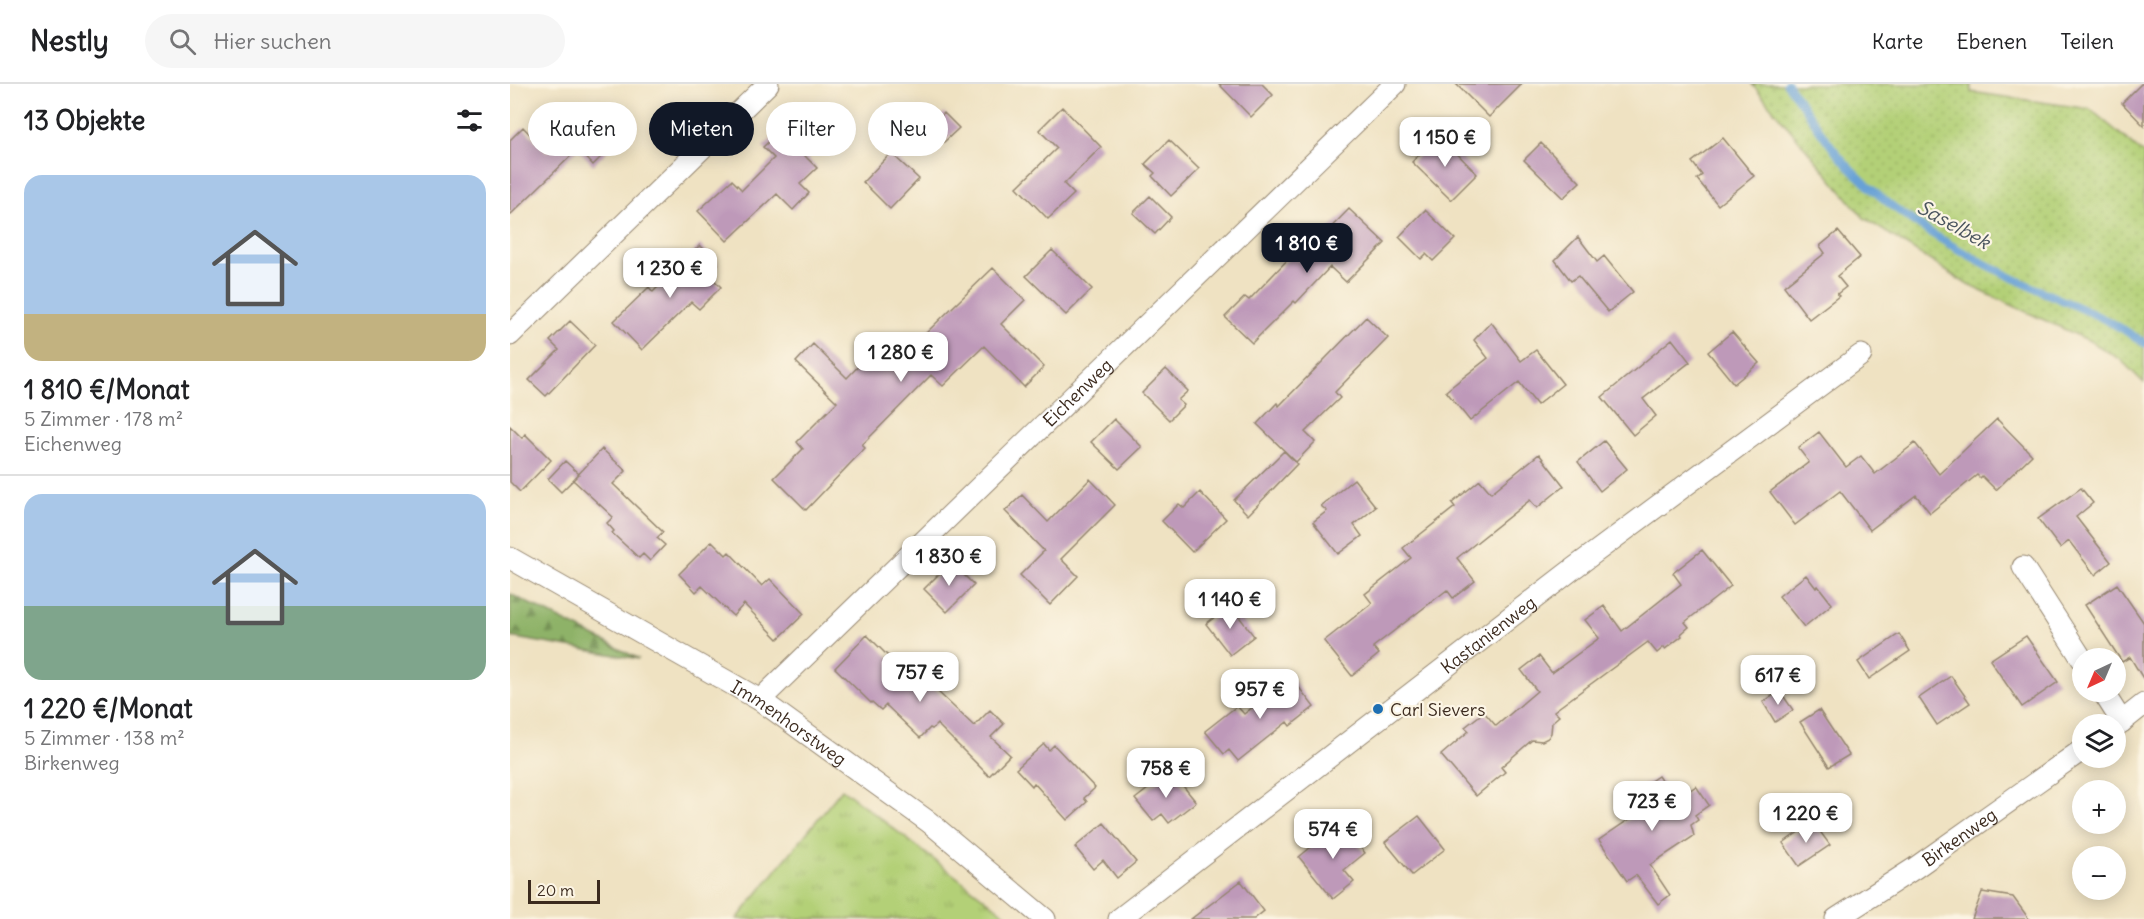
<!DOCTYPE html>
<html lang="de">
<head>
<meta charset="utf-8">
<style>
	body { margin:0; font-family:Delius,sans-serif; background:#f6f6f6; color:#202124; height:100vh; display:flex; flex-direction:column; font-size:22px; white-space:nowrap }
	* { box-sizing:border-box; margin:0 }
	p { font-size:20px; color:#757577 }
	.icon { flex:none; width:33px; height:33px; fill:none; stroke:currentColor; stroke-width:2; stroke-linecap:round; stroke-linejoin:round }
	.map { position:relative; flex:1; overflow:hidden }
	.panel { display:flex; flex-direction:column; background:#fff; width:510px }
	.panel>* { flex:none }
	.banner { position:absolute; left:18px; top:18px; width:570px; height:54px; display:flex; gap:12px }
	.needle { width:39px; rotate:224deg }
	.tools { position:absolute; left:1562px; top:564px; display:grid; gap:12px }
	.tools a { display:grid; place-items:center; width:54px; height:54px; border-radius:50%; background:#fff; box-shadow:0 3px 15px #0003; font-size:30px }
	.scale { position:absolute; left:18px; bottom:15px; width:72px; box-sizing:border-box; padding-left:6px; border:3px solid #3b2a1e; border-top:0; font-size:16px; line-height:21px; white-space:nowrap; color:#3b2a1e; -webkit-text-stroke:4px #fcf5e5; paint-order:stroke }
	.price { position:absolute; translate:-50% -51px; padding:0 14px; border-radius:12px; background:#fff; color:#222; font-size:20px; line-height:39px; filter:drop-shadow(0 2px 3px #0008) }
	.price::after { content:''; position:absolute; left:50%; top:36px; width:18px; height:14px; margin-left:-9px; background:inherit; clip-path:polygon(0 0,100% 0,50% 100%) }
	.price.selected { background:#111827; color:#fff }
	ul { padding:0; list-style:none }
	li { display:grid; align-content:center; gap:12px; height:318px; padding:0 24px }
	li+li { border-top:2px solid #e0e0e0 }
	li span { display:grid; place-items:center; height:186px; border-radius:18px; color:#555 }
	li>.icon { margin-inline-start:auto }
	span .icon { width:108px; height:108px; fill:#fffc; stroke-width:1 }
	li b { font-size:26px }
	h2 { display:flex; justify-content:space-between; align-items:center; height:72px; padding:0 24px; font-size:26px }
	.chip { padding:0 21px; border-radius:27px; background:#fff; box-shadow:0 3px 15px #0003; font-size:21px; line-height:54px }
	.chip.selected { background:#111827; color:#fff }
	header { display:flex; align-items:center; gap:36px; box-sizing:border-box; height:84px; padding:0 30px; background:#fff; border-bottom:2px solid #e0e0e0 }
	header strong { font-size:28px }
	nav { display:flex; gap:33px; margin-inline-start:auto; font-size:21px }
	.search { width:420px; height:54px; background:#f6f6f6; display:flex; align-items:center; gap:15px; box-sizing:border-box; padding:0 21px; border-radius:33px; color:#757577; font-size:22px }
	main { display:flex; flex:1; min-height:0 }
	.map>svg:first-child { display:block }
</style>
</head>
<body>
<header>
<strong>Nestly</strong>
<div class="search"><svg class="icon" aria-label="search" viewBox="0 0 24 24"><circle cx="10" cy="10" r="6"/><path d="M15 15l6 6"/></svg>Hier suchen</div>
<nav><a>Karte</a><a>Ebenen</a><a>Teilen</a></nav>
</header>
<main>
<section class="panel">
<h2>13 Objekte<svg class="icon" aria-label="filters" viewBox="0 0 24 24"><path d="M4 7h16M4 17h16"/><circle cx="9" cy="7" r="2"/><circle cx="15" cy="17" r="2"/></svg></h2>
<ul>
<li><span style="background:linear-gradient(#a9c7e8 75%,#c2b280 0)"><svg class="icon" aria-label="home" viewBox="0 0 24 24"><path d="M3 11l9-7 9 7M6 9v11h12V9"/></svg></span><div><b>1 810 €/Monat</b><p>5 Zimmer · 178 m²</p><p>Eichenweg</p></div></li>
<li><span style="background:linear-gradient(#a9c7e8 60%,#7fa58c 0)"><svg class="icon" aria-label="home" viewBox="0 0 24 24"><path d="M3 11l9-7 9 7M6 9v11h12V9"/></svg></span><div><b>1 220 €/Monat</b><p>5 Zimmer · 138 m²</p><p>Birkenweg</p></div></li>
</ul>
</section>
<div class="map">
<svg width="1634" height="835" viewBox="0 0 1634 835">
	<defs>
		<pattern id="grass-tufts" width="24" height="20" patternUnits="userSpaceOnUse" patternTransform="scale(1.5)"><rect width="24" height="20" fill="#b3d077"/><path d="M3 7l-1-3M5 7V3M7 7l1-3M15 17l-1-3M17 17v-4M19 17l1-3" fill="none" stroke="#9bb366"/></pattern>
		<pattern id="forest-firs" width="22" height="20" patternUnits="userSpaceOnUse" patternTransform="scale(1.5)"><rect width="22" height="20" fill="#8eb268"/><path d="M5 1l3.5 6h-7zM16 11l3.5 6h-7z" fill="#759155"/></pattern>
		<pattern id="park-dots" width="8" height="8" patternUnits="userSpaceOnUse" patternTransform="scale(1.5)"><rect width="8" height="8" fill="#b3d077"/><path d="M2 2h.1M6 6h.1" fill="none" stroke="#9bb366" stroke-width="1.8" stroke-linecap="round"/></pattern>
	</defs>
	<rect width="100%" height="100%" fill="#fcf5e5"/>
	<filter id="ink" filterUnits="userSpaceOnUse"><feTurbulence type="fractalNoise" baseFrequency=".0167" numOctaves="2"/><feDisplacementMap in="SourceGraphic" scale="12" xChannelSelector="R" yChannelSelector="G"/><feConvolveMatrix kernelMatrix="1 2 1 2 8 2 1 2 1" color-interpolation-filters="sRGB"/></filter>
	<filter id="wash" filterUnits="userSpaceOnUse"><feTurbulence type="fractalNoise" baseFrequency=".008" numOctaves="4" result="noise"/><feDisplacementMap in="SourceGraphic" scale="24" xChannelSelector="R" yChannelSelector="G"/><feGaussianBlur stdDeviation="1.35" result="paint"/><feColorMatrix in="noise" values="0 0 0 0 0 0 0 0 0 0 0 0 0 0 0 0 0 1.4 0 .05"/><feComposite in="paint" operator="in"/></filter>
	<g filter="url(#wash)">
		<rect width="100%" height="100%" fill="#efe2c2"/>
		<path fill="url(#grass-tufts)" stroke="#777d4a" stroke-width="1.5" d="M332,705l163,125 6,5h-274z"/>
		<path fill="url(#forest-firs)" stroke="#646e43" stroke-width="1.5" d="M0,510l129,65 -129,-22z"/>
		<path fill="url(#park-dots)" stroke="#777d4a" stroke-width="1.5" d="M1242,0h219v8l119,17 54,45v229l-24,-24 -30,-18 -122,-56 -104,-67z"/>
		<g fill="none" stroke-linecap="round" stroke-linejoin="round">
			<path stroke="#67a1d6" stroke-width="8" d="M1277,0c19,24 34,51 54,74 47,54 109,89 172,120 44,22 91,36 131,65"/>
		</g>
		<g id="blocks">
			<path fill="#be99b9" d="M709,0h43l11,11 -22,22z
				M946,0h66l-33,33z
				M1631,0h3v42l-22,-23z
				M552,23l39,40 -37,37 10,10 -26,25 -31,-32 40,-39 -18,-18z
				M80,27l28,29 -25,25 -15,-16 -68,66v-75l13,-13 24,25z
				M434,29l15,15 -16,15 -14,-15z
				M270,47l37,37 -17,16 9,9 -16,17 -16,-16 -50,47 -29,-30 34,-31 10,10 32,-32 -11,-11z
				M929,51l38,39 -26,26 -39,-38z
				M1213,54l31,38 -36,29 -21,-26 5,-4 -10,-13z
				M659,56l30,29 -28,27 -19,-20 3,-3 -10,-9z
				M1031,59l39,39 -17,16 -39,-38z
				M381,69l28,26 -29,30 -27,-27z
				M640,112l21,21 -16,17 -22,-21z
				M839,125l36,34 -39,39 -16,-15 -34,36 -2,-2 -42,42 -27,-26 20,-20 4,3 43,-45 6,6z
				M915,126l30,29 -22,22 -7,-7 -5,5 -22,-22z
				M1328,147l22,26 -23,19 9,11 -9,7 2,2 -30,23 -25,-33 41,-33 -5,-7z
				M1068,153l19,25 7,-6 29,36 -25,20 -30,-36 -7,5 -16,-21z
				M190,161l18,19 -10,10 13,13 -22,22 -8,-7 -49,48 -28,-29 35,-34 4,5z
				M542,166l40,39 -26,26 -40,-39z
				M483,184l32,32 -24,24 43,43 -20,20 -40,-41 -41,40 -12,-11 -69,70 3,3 -59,62 -32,-32 29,-29 -6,-7 40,-40 -41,-40 17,-18 34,34 25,-26 17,17z
				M856,233l22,21 -53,54 5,6 -35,34 10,10 -19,20 -39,-38 20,-21 2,3z
				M60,237l25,24 -49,51 -17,-16 30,-30 -9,-9z
				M981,238l30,39 15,-11 27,34 -26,21 -18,-23 -49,39 -24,-30 42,-33 -14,-18z
				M1222,248l27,31 -25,21 -26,-32z
				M1162,255l18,23 -47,37 13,17 -23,19 -31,-38z
				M656,285l22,22 -10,9 6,5 -15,15 -27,-27z
				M604,335l28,28 -23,22 -28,-27z
				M1487,335l35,36 -36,35 -14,-14 -2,2 -3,-3 -47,38 -14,-18 -46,35 -30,-39 -45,34 -25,-33 39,-30 -11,-14 21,-16 27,35 15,-11 14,18 40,-31 24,31z
				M0,342l12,12 3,-4 26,26 -31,32 -10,-10z
				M1094,357l23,28 -27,22 -22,-29z
				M92,365l24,22 -13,13 50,48 -6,6 8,7 -15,16 -7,-7 -4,4 -27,-25 2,-2 -7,-8 6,-6 -40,-37z
				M774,367l13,13 -49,51 -14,-15z
				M1029,370l25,32 -27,22 -7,-8 -73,58 18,23 -22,17 -6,-8 -74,57 6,7 -27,22 -28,-35 48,-38 -7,-9 46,-36 -8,-10 52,-41 -3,-4 28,-23 11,13z
				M55,377l14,13 -18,18 -13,-13z
				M580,395l25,26 -54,54 17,17 -28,29 -30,-30 24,-24 -39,-40 17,-16 26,27z
				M844,395l22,28 -22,18 8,11 -24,18 -25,-32 14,-11 -6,-5z
				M1571,404l12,15 -17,14 35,45 -16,13 -26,-34 -9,7 -22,-29z
				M690,408l26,27 -34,33 -30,-31 17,-17 5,4z
				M202,457l14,14 3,-3 33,34 8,-7 34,35 -26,25 -34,-35 -11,12 -31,-30 -6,6 -17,-18z
				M1192,466l29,36 -46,36 4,5 -8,7 1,2 -17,13 -1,-2 -7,6 -9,-11 -94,69 5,5 -7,6 -1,11 -3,5 -6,3 -10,-1 -31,27 4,5 -29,24 -35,-41 28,-24 -4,-4 19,-15 12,14 41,-35 -16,-21 18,-14 13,17 47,-35 -14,-18 19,-14 18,25 59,-47 -8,-11z
				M441,478l23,23 -27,27 -23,-23z
				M1296,491l10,13 2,-2 14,18 -28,23 -25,-31z
				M1607,500l27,39v57l-14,-23 -8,5 -37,-57z
				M720,521l24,31 -24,19 -24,-31z
				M1389,550l11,17 -41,28 -11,-17z
				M357,551l36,36 6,-6 9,8 56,53 16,-16 14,14 -13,13 19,18 -21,21 -52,-52 -5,5 -2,-1 -10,10 -34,-33 -5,5 -9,-8 -1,1 -36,-35z
				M1516,552l32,46 -36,25 -32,-47z
				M1441,592l19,27 -33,22 -18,-27z
				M781,593l23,30 -24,19 -3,-4 -49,39 -9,-11 -5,4 -19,-23 32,-25 7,8z
				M1270,607l13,19 -18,12 -12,-20z
				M1309,626l30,45 -20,12 -29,-45z
				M534,660l5,6 5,-5 41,43 -11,10 3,4 -20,18 -33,-37 -2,3 -16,-17z
				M661,687l25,31 -27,21 -7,-9 -9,7 -18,-22z
				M1148,692l17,25 21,-15 13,19 -14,10 3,5 -7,5 3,11 -44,29 20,30 -12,9 -22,-29 -9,6 -28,-41 32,-22 -11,-16z
				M909,732l26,33 -33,26 -27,-33z
				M1303,738l17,23 -31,21 -16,-23z
				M594,739l32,39 -19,16 -14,-18 -10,9 -18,-22z
				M830,739l25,30 -21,17 10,12 -21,17 -34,-42z
				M731,797l23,30 -10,8h-63z
				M1472,808l31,5 16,22h-57z"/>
		</g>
	</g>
	<g filter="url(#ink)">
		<use href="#blocks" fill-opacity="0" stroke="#958670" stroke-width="1.5"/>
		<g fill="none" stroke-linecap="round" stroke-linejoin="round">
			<g stroke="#958670" stroke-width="23">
				<g id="minor">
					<path d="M0,251l258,-251"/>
					<path id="s1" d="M0,474l250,142 169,122 116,97"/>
					<path d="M1513,483l59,92"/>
					<path d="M1593,608l19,30"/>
					<path id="s2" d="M250,616l635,-616"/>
					<path d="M1605,643l29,-23"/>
					<path id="s3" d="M609,835l455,-351 287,-213"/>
					<path id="s4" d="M1326,835l79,-51 167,-118"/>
				</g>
			</g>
			<use href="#minor" stroke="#fff" stroke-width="21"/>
		</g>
	</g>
	<circle fill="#1f6fb2" stroke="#fcf5e5" stroke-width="2" cx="868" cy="625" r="6"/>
	<g text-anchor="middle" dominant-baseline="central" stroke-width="4.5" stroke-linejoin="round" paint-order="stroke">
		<g font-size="18" fill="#3b2a1e" stroke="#fcf5e5">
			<text stroke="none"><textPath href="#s2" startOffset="442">Eichenweg</textPath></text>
			<text stroke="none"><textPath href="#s3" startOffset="466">Kastanienweg</textPath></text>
			<text stroke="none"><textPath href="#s1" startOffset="324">Immenhorstweg</textPath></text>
			<text stroke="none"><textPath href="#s4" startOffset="148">Birkenweg</textPath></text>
		</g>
		<g font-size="18" fill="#3b2a1e" stroke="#fcf5e5" text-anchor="start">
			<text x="880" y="625">Carl Sievers</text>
		</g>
		<g font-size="20" font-style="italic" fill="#4a545e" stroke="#fcf5e5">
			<text transform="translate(1444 140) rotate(29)">Saselbek</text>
		</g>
	</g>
</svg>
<div class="tools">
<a><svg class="needle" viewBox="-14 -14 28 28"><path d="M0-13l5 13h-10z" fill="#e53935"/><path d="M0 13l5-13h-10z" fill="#757577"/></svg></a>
<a><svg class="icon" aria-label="layers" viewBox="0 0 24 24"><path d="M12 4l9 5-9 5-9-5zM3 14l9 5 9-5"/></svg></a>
<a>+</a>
<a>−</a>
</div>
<div class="scale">20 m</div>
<b class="price" style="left:935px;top:84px">1 150 €</b>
<b class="price selected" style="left:797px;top:190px">1 810 €</b>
<b class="price" style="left:160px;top:215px">1 230 €</b>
<b class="price" style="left:391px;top:299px">1 280 €</b>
<b class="price" style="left:439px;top:503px">1 830 €</b>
<b class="price" style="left:720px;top:546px">1 140 €</b>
<b class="price" style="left:410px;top:619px">757 €</b>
<b class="price" style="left:1268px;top:622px">617 €</b>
<b class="price" style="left:750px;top:636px">957 €</b>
<b class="price" style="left:656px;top:715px">758 €</b>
<b class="price" style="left:1142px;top:748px">723 €</b>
<b class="price" style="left:1296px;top:760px">1 220 €</b>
<b class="price" style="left:823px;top:776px">574 €</b>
<div class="banner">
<a class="chip">Kaufen</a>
<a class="chip selected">Mieten</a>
<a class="chip">Filter</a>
<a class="chip">Neu</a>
</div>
</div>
</main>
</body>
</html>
